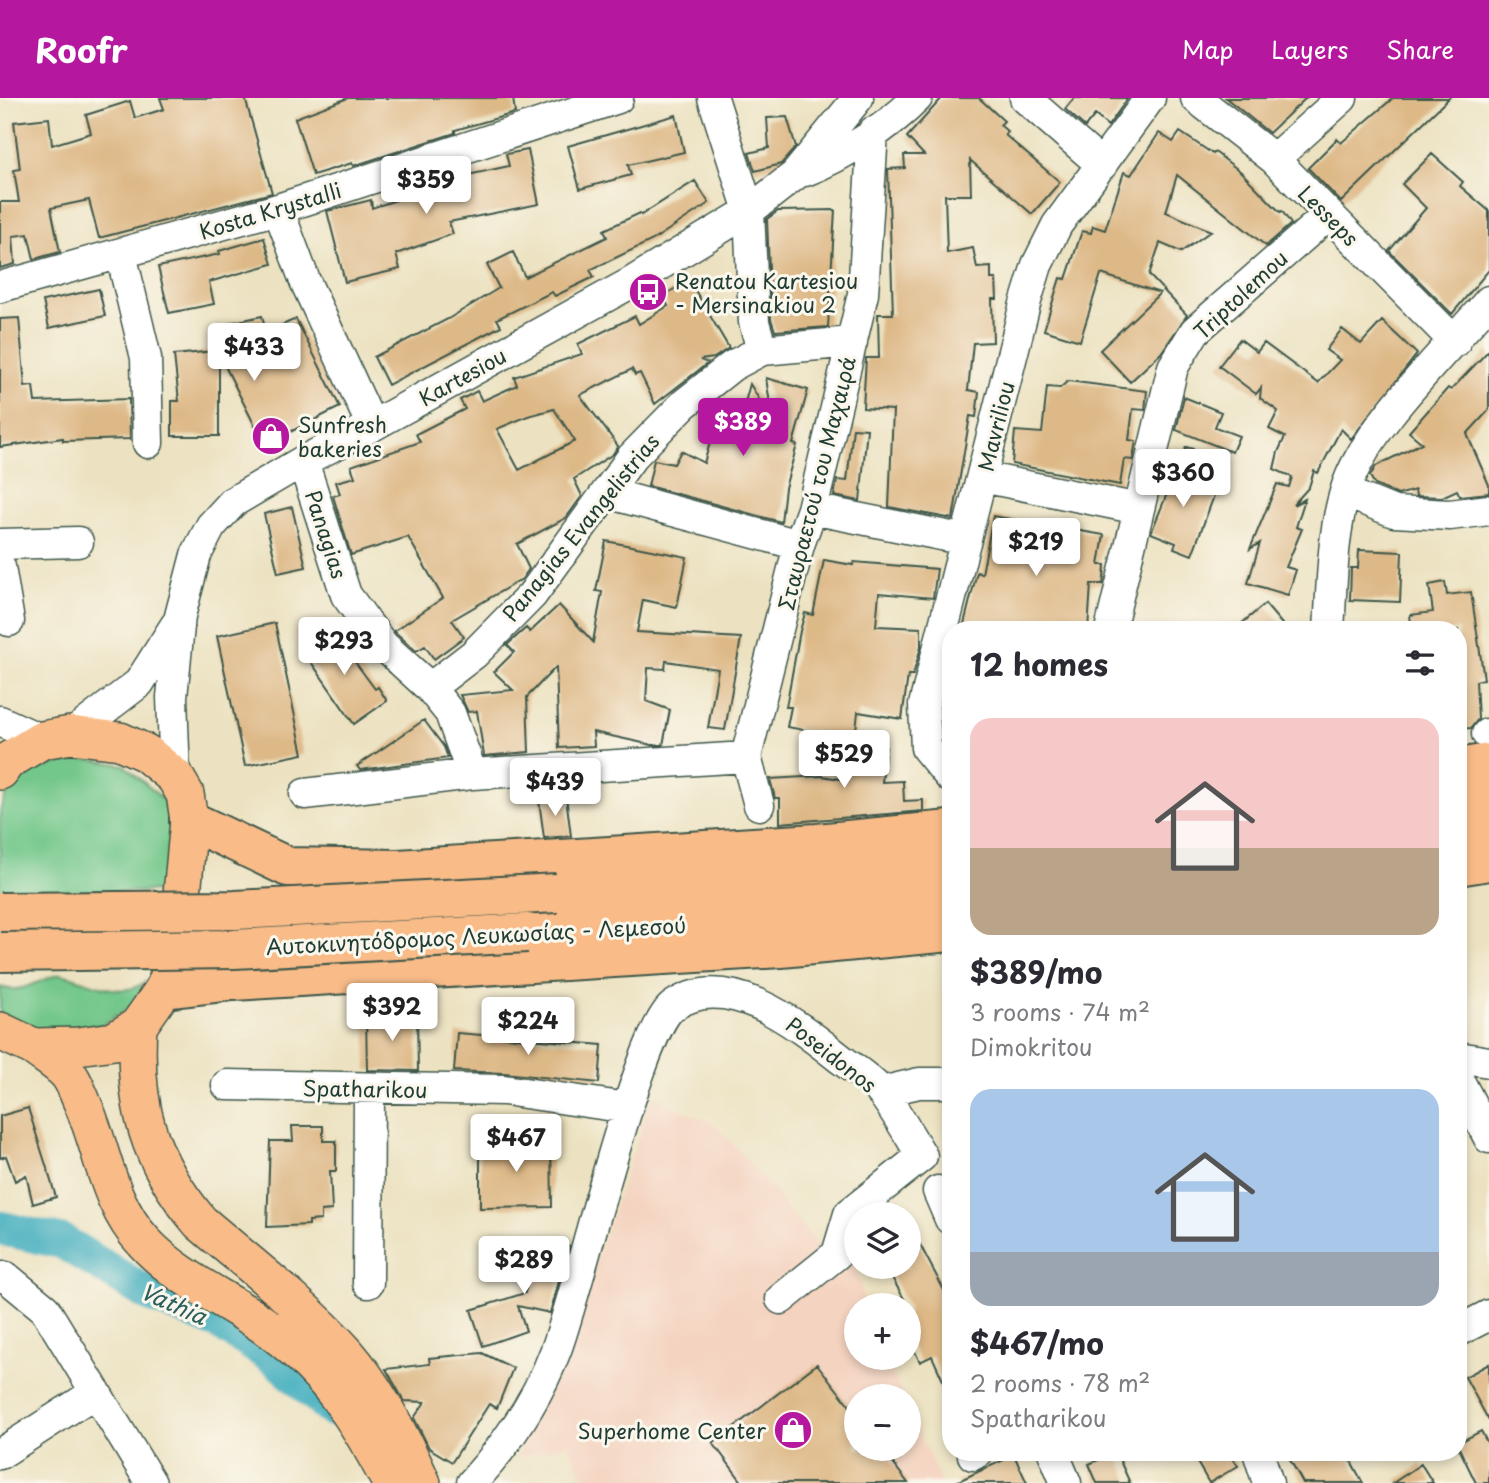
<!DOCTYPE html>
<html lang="en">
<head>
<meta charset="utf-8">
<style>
	body { margin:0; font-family:"Playpen Sans",sans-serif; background:#f2f2f3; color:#2b2b33; height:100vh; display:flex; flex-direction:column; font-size:26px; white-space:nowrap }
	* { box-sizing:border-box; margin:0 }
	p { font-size:23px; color:#7c7c81 }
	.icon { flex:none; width:38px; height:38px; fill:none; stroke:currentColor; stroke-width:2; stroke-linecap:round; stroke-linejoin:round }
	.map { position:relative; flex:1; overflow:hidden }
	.side { position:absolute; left:942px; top:523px; width:525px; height:840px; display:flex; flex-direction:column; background:#fff; border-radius:28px; box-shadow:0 4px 10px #0003 }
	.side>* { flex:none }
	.tools { position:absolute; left:844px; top:1104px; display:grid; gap:14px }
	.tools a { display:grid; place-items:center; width:77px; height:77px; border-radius:50%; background:#fff; box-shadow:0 4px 10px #0003; font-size:35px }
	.price { position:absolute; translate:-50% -60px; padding:0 16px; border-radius:7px; background:#fff; color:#222; font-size:23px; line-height:46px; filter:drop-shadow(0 2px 4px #0008) }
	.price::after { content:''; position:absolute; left:50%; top:42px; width:21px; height:16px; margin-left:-10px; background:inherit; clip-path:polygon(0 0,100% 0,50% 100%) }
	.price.current { background:#b5179e; color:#fff }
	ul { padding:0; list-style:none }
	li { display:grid; align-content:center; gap:14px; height:371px; padding:0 28px }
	li span { display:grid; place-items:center; height:217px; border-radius:21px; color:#555 }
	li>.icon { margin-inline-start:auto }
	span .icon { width:126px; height:126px; fill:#fffc; stroke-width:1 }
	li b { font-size:30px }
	h2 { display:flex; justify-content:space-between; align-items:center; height:84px; padding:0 28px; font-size:30px }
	header { display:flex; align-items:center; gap:42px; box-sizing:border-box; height:98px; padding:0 35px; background:#b5179e; color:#fff }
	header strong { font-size:33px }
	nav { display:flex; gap:38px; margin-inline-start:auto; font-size:24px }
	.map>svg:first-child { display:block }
</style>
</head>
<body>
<header>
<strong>Roofr</strong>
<nav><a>Map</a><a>Layers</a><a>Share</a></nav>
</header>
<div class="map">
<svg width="1489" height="1385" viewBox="0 0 1489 1385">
	<rect width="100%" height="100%" fill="#fbf7ec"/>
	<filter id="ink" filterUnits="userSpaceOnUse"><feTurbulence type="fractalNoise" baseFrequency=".0143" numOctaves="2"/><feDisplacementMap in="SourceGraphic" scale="14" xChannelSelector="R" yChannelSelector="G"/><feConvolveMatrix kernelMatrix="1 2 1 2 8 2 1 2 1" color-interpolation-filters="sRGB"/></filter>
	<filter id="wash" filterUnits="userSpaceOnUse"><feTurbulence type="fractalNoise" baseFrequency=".00686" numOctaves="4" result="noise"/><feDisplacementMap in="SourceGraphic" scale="28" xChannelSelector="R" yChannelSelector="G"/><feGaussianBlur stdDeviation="1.57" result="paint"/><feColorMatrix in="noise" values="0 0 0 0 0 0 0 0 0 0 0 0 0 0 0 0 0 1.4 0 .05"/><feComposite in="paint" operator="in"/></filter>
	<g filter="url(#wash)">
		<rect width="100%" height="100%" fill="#ece2c1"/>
		<path fill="#f4d3c0" d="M652,999l65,28 105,124 13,24 18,-16 13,48 -10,1v52h30l17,38h-47v53h52v-41l33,75h-354l-20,-39 -51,14 43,-89z"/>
		<path fill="#73c78b" stroke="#498260" stroke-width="2" d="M87,661l37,6 42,37 12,60 -7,29 -171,3c0,-24 0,-60 0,-83 9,-39 53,-49 87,-52z
			M60,876c28,5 61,28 86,7l-14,25 -31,19 -61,8 -40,-20v-26c21,8 40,-8 60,-13z"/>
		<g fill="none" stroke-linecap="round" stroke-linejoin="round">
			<path stroke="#40adbe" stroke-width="35" d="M0,1130l63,14 85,52 72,29 57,37 54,49"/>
		</g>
		<g id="blocks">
			<path fill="#deb988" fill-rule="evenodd" d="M160,0h85l27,95 -173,45 -10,-38 -38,8 9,44 -26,7 -6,-25 -15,2 2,28 -15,4v-66h19l-5,-32 6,-1 -6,-47 35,-4 3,27 39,-12 -5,-18 44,-14 5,17 29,-9z
				M348,0h165l2,15 -60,17v3l-102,33 -1,-3 -39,12 -18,-57z
				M942,0h37l25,23 -4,4 8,7 -3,3 55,47 -28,32 -62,-54 1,35h-26l2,58 26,-5 4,20 14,-1v12h5l1,20h-5l1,43 -20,1 -5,47 11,2 -3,25 -6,-1 -17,103 -64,-12 4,-97 -30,-2 3,-50h13l-1,-44h15l-5,-145 17,-1 -1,-13h20l-17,-18z
				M1074,0h54l-20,28 -13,-11 -10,12 -20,-18z
				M1226,0h80l-37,35z
				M1393,0h56l-108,104 -33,-34 29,-29 4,4z
				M676,17l8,37 -56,13 3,10 -51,14 -12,-43z
				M787,19l9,30 -15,17 -26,7 -6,-18 20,-5 -2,-30z
				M1180,34l33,22 2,-2 26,20 39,40 2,-1 9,13 -25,22 -89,-71 -11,37 45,19 -30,21 -21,-9 -11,32 38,40 -26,38 -31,29 -30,-32 60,-57 -59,-19 -21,67 -36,-11 16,-52 6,1 16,-48 9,2 2,-7 12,4 19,-58 7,3 28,-42 14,9z
				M528,52l11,54 -90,18 4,12 -57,20 4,15 -55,13 -18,-71 44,-11 1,8 79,-26 -1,-3 59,-13 -3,-12z
				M1432,56l31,28 -3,4 29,25v59l-37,44 -63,-63 37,-43 -24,-24z
				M695,83l14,22 -56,37 -63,30 4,7 -39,19 -3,-4 -55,27 4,7 -113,59 -14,-28 74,-38 51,-31 -12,-23 26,-13 12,25 82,-40 -3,-7 36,-17 1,2z
				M835,112l-7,117 -53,4 -4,-12 -4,-100 11,-8z
				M264,140l8,26 -63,18 5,22 -45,9 -11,-46 62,-13 -1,-3z
				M689,182l40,68 -15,10 -14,2 8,3 -53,41 -15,-31 -5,2 -3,-6 -52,26 38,51 -5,8 -39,25 8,17 -16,22 -49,26 12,25 -7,10 -70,41 12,17 -30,22 -9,-13 -9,5 -22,-20 49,-33 -35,-61 -57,18 -18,-59 7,-2 -4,-12 19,-5 -4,-11 69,-24 -4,-8 49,-25 -5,-9 17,-9 5,10 35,-16 -3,-8 68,-23 -4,-10 57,-28 4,8 29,-18 -5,-10zM554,311l21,32 -56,29 -22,-41 31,-13z
				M99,191l6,27 -56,12 -6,-27z
				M262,218l4,16 30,-13 44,88 -56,28 3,6 -20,9 -48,-96v82h-47v-35h7l-5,-46 61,-6 -5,-26z
				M19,220l6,69 8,-1 2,16 94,-3 1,40 -67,2v-3l-63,9v-128z
				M1382,223l35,33 -66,85 -10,-10 -23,44 -4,-2 -5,16 -16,18 12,-6 -9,28 6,2 -16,38 10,3 -8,25 -40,-12 12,-40 -10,6 27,-65 12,3 3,-10 -18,-8 4,-17 7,-15 -16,-8 9,-18 -18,-13 1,-10 -5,6 -37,-28 21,-27 17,13 7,-9 54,40 22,-23 -14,-10 16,-21 19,15z
				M1489,252v60l-22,24 22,51v8l-29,3 -3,-6 -15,7 -26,-1 -1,-6 -17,5 -23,-10 -5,-9 6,-10 46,-23 -13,-11 39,-44 3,2z
				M766,280l42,12 -15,54 4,1 -12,43 -4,34 -133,-36 6,-26 20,4 7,-13 23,12 12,-41 22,6 12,-44 23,39z
				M1068,283l79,10 -2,19 -12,-1 -4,31 7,1 -2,12 -1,7 -9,-1 -4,26 -108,-21 3,-33 27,2 5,-46 13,1z
				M1184,299l37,15 -6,15 24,9 -7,16 -56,-22z
				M853,330l14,1 -7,72 -26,-5 3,-16 10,1z
				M1186,349l7,2 -6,33 28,11 -23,62 -18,-7 2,-5 -25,-10z
				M292,409l14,60 -28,6 -14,-59z
				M993,418l111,19 -5,30h6l-1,13 -1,6h-12l-3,46h-102l-22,-6 13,-52 5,2z
				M606,443l81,16 -10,50 -34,-7 -6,32 104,6 -16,92 -17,-2 10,-59 -52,-8 -1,8 -17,-1 -2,33 24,9 -7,35h-11l-59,-13 1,14 -35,2 -3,-81 -29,30 2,55 -45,4 -7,-45 -9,1 -8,-17 53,-5 -19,-18 20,-20 -7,-7 19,-17 4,4 29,-27 34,37 9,-50 -6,-1z
				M1359,452l43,2 -2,50 -50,-2 1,-32h7z
				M824,462l29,5 1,-3 83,7 -4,29 -54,-5 -3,33 45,2v19l-8,28h-5l-6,44 -44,-7 -3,27 -68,-12 4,-20h-5l14,-76 5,-18 8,2z
				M1445,484l2,13 24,-3 13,87 -8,2 2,38 -7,9 -13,1v-99h-46l-2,-15 23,-3 -4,-27z
				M1265,506l22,26h-53z
				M275,525l28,131 -58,12 -28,-130z
				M330,530l45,61 3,-2 9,14 -33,23 -52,-75z
				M424,622l20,27 4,11 -88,12 -3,-4z
				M845,644l41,5 -4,35 21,-1 1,20 19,-1v11l-143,12v-25h-5l-5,-19 52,-3 18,3z
				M566,699l5,39 -27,2 -5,-38z
				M417,916l1,57 -51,-1 -1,-54z
				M457,935l145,12 -3,38 -95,-10 -50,-2z
				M28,1010l28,89 -23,7 -7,-29 -11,6 -9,-25 -6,2v-42z
				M292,1028h31v15h13v30h-6l2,39 -11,1v9l-12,1v4l-42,2 3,-86h23z
				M551,1042l1,67 -72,1v-67z
				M908,1124l37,70 5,-2v106l-18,-40 -12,6 -12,-24v-32l-22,-39h22z
				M537,1141l32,7 -19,67 -32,-7 8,25 -43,15 -12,-36 54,-17z
				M482,1255l31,15 -16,40 -8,-4 -37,58 -23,-14 -15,-30 11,-16 -21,-1 -18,-32 44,-5 -1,-6z
				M817,1266l39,50v35h26l26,34h-165l-30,-40z
				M1489,1266v57l-24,-44z
				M1481,1333l8,15v37h-13l-18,-37v-3z
				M1116,1354l14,31h-33l-8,-19z
				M1191,1354h38l9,14 -29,17z
				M1300,1354h46l17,31h-60l-14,-25z
				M1014,1357l13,28h-73l28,-13z
				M1421,1366l12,19h-40z"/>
		</g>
	</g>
	<g filter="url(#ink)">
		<use href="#blocks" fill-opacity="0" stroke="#3e5649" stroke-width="2"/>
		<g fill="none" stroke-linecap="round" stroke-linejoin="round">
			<g stroke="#3e5649" stroke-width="33">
				<path id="minor" d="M713,0l36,113 5,111 8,28
					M1025,0l77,67
					M1196,0l78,61 181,183
					M1274,61l68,-61
					M805,73c39,-15 83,-44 112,-73
					M278,111l27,72 67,145
					M121,156l25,104 2,85
					M0,189l278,-78 340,-111
					M303,363l43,134 37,50 47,43 20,25 22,61
					M982,379l157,32
					M1345,394l49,20 56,3 39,-5
					M607,395l192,52
					M812,411l154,31
					M0,446l78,-2
					M0,469l9,54
					M1110,532l63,-263 22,-36 133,-116
					M1329,532c3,-45 3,-95 16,-138 18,-63 100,-139 144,-191
					M430,590l44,-34 58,-59 100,-138 52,-53 48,-38 30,-16 90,-8
					M0,623l42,19
					M1487,636h2
					M71,637l68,-52 36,-57
					M175,679l-3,-80 8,-81 16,-61 15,-29 22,-24 70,-41 69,-35 255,-141 122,-74 46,-36 63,-77
					M950,679l-24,-29 -2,-43 101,-401 12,-39 20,-40 93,-127
					M305,696l167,-20 274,-17
					M759,707l-13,-48 53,-212 13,-36 51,-215 10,-162
					M1458,959l31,5
					M1458,981l31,59
					M227,987l277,5 124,18
					M881,994l38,-9h31
					M938,1093l12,28
					M0,1179h6l39,32 106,174
					M368,1185l1,-194
					M1462,1231l27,-14
					M1053,1354l13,31
					M1258,1354l10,31
					M0,1356l96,-62
					M973,1357l5,-3
					M472,1385c36,-40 65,-82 84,-133 22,-57 82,-318 117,-344 55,-39 127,21 169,54 13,10 30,20 40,33 15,20 27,42 40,63l-73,58 -12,40 -56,45"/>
			</g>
			<g stroke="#3e5649" stroke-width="40">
				<path id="major" d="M0,673l6,-9 36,-22 29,-5 49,6 26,12 29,24 10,17 4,26 -13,138 -12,31 -26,37 -24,15 -36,5 -44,1 -34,-16
					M138,928c-5,80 10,134 62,196 50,43 103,83 147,132 31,36 56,86 75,129
					M34,949c10,8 26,17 34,27 6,7 10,19 14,28 21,47 25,100 62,140 32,35 79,55 118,82 62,42 95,94 129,159"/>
			</g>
			<g stroke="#3e5649" stroke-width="42">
				<path id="highway" d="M1458,670l31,-5
					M1458,701l31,-4
					M189,722l99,47 110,2 419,-26 133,-13
					M1458,735l31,-5
					M1458,768l31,-5
					M557,795l250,-16 143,-14
					M527,835l281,-19 142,-15
					M164,891l69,-8 548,-33 169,-16"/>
			</g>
			<use href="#minor" stroke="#fff" stroke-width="30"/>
			<use href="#major" stroke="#f9bc89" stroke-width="37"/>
			<use href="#highway" stroke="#f9bc89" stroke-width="38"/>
			<g stroke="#3e5649" stroke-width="42" stroke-linecap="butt">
				<path id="highway-bridge" d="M0,814l235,-2 322,-17
					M0,854l234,-3 293,-16"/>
			</g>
			<use href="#highway-bridge" stroke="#f9bc89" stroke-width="38"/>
		</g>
	</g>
	<defs>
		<g id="bus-disc" transform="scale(2.0125)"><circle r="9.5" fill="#b5179e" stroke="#fbf7ec"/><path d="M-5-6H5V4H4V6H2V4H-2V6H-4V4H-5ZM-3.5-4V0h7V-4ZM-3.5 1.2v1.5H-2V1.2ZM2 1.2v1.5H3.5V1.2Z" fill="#fff"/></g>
		<g id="shop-disc" transform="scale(2.0125)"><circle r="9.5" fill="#b5179e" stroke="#fbf7ec"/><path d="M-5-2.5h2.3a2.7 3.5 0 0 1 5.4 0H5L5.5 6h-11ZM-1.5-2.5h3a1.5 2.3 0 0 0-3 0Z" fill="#fff"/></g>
	</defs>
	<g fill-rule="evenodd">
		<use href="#bus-disc" x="648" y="194"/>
		<use href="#shop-disc" x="271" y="338"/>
		<use href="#shop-disc" x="793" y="1332"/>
	</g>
	<g text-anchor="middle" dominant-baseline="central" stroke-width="6" stroke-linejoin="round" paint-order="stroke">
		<g font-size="21" fill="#1f3d34" stroke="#fbf7ec">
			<text transform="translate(270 112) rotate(-17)">Kosta Krystalli</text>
			<text transform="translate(1329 117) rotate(45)">Lesseps</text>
			<text transform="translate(1240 196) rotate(-43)">Triptolemou</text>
			<text transform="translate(462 278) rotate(-29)">Kartesiou</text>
			<text transform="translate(995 328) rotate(-76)">Mavriliou</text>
			<text transform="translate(816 385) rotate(-76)">Σταυραετού του Μαχαιρά</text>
			<text transform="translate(580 429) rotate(-51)">Panagias Evangelistrias</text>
			<text transform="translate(327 436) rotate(72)">Panagias</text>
			<text transform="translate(476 837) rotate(-3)">Αυτοκινητόδρομος Λευκωσίας - Λεμεσού</text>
			<text transform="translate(832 956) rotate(38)">Poseidonos</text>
			<text transform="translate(365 990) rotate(1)">Spatharikou</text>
		</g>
		<g font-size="21" fill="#1f3d34" stroke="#fbf7ec" text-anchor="start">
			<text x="675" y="182">Renatou Kartesiou<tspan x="675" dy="24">- Mersinakiou 2</tspan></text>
			<text x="298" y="326">Sunfresh<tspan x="298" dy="24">bakeries</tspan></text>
			<text x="766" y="1332" text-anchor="end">Superhome Center</text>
		</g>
		<g font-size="23" font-style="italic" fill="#295f5d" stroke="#fbf7ec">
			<text transform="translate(174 1205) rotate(24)">Vathia</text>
		</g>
	</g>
</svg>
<div class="tools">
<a><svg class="icon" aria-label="layers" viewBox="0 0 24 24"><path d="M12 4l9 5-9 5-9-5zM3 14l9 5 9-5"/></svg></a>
<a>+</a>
<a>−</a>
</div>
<b class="price" style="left:426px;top:118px">$359</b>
<b class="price" style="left:254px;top:285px">$433</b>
<b class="price current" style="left:743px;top:360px">$389</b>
<b class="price" style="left:1183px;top:411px">$360</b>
<b class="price" style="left:1036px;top:480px">$219</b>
<b class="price" style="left:344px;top:579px">$293</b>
<b class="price" style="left:844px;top:692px">$529</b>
<b class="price" style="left:555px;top:720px">$439</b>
<b class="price" style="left:392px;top:945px">$392</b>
<b class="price" style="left:528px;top:959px">$224</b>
<b class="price" style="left:516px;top:1076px">$467</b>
<b class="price" style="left:524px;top:1198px">$289</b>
<section class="side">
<h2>12 homes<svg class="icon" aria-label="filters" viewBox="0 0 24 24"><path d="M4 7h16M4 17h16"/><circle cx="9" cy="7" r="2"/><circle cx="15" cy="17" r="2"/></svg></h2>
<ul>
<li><span style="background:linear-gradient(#f6c9c9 60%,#b9a48a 0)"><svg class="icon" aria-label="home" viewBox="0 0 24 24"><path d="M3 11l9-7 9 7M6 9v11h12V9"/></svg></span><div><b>$389/mo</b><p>3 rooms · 74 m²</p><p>Dimokritou</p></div></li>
<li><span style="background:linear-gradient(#a9c7e8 75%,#9aa5b1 0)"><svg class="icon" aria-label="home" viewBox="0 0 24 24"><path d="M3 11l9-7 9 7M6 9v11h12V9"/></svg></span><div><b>$467/mo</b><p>2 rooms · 78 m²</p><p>Spatharikou</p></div></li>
</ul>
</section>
</div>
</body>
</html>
